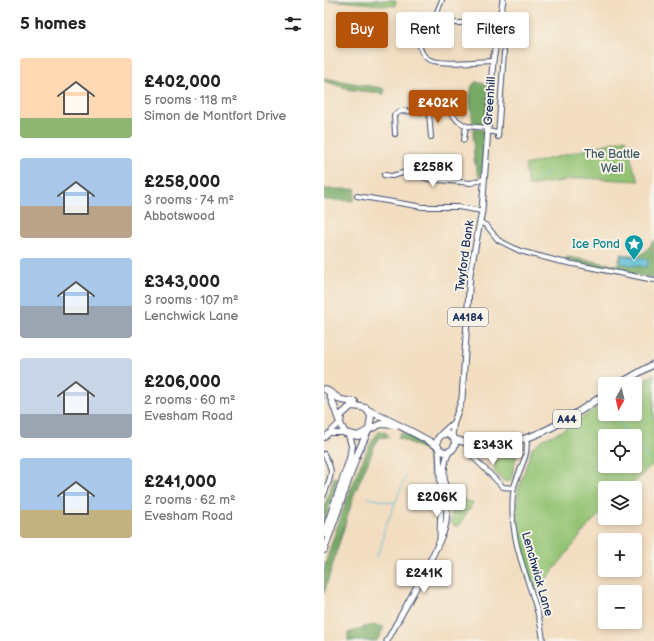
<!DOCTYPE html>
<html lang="en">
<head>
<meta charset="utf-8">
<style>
	body { margin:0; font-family:"Balsamiq Sans",sans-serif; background:#f2f2f2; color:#222; height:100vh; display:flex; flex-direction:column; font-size:15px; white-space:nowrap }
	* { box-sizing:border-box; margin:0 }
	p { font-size:13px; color:#767676 }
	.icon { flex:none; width:22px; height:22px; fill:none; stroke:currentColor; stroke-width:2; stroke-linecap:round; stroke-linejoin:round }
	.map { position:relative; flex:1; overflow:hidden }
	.details { display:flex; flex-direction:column; background:#fff; width:324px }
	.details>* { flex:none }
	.hud { position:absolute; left:12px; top:12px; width:258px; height:36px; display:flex; gap:8px }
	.needle { width:26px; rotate:188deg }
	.tools { position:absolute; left:274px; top:377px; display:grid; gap:8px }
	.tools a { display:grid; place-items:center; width:44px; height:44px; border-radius:4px; background:#fff; box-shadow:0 2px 6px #0003; font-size:20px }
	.price { position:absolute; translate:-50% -34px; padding:0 9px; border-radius:4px; background:#fff; color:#222; font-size:13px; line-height:26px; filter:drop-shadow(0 1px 2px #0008) }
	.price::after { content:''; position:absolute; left:50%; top:24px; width:12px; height:9px; margin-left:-6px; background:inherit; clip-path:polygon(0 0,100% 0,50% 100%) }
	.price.selected { background:#b45309; color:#fff }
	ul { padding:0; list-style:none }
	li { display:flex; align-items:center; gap:12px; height:100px; padding:0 20px }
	li span { display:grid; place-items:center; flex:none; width:112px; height:80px; border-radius:4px; color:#555 }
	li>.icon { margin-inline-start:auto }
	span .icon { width:48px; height:48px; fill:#fffc; stroke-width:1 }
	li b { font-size:17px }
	h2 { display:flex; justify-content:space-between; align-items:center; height:48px; padding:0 20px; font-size:17px }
	.pill { padding:0 14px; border-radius:4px; background:#fff; box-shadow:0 2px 6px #0003; font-size:14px; line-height:36px }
	.pill.selected { background:#b45309; color:#fff }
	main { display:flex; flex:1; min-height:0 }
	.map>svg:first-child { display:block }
</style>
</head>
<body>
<main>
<section class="details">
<h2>5 homes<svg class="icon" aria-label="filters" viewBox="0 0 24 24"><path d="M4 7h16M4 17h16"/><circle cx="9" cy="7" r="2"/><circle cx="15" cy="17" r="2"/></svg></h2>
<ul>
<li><span style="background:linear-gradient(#ffd9b3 75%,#8fb573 0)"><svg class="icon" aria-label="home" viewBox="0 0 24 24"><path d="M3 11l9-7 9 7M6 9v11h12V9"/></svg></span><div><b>£402,000</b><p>5 rooms · 118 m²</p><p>Simon de Montfort Drive</p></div></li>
<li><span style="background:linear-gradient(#a9c7e8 60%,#b9a48a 0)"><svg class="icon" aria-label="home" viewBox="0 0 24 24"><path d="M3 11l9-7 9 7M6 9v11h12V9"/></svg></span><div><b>£258,000</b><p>3 rooms · 74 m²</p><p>Abbotswood</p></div></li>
<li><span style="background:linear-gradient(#a9c7e8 60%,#9aa5b1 0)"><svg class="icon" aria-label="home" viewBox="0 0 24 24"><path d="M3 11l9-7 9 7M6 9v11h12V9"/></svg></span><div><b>£343,000</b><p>3 rooms · 107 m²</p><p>Lenchwick Lane</p></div></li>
<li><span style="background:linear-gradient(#c9d6e8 70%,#9aa5b1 0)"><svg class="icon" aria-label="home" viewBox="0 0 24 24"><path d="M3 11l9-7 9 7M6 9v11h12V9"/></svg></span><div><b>£206,000</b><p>2 rooms · 60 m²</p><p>Evesham Road</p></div></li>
<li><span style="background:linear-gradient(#a9c7e8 65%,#c2b280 0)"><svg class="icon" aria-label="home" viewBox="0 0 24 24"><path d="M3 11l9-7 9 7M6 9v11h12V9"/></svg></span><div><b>£241,000</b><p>2 rooms · 62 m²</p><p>Evesham Road</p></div></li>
</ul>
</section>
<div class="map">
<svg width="330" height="641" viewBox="0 0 330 641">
	<rect width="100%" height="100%" fill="#f7f3e8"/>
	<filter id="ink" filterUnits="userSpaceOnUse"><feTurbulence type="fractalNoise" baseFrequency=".025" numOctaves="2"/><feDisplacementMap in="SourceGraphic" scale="8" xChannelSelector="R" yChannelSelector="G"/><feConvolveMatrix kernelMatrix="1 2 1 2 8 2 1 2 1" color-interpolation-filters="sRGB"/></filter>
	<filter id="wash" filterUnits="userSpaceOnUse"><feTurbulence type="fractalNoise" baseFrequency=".012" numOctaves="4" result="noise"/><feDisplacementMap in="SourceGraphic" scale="16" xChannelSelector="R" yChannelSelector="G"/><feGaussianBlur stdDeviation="0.9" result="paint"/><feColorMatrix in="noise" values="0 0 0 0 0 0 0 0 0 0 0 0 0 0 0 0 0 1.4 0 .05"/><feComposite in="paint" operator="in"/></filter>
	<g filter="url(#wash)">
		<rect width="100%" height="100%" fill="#f2ddc0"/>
		<path fill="#93c372" stroke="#577968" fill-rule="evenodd" d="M4,0h68l-1,6z
			M302,139l8,30 5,12 -57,-3 -54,8 -3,-21z
			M330,374v89l-26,25h-23v21l-17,17 -50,64 -5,-4 -12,-36 -5,-26 2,-33 14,-43 11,-9 17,-7 45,-30v12h30v-29zM281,436h30v30h-30z
			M194,448l-7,32 -3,2 -6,-2 -8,-9 4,-22z
			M132,497l17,6 -15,24 -8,-4z"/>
		<path fill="#76a964" stroke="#486c61" d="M0,78l57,10 4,2 -2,5 -3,-2 -28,-3 -28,-9z
			M151,82h7l6,4 -2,40 -13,-1c-1,-12 -7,-35 2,-43z
			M149,129l12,1 -3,43 -3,4 -5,-18z
			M0,189h32l-2,11 -3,1 -27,-1z
			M330,240v38l-86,-17 -3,-2 2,-2 48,8 3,-1 3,-10c19,2 22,3 33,-14z
			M56,431l5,1 5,5 -12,1 -24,57 -30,98c0,-8 0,-17 0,-24 5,-21 42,-130 56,-138z
			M77,432l30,16 3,7 1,25 -3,-3 -6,-26 -28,-14z
			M10,477l4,2 -14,43v-14z
			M51,625l9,2 -7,14h-29v-8l16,-6z"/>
		<path fill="#56bed3" stroke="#387698" d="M298,255l26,4 -1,8 -27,-4z"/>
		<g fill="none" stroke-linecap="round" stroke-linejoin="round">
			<path stroke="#56bed3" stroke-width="1" d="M213,180l11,-8
				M0,397l6,10
				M280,402l1,2
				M289,414l17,22
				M311,442l15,18
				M44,498l27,5
				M52,557l6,-13 2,-14 22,-53"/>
		</g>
	</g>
	<g filter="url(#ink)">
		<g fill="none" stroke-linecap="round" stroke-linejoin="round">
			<g stroke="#3b496d" stroke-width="6">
				<path id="minor" d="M113,25v-13l5,-12
					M169,61c-16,0 -53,5 -65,-2 -12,-8 -11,-28 3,-33 15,-5 51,-3 68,-3
					M105,112l2,25
					M163,131l11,2
					M71,134l-1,-19 7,-4 21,1 26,-2 10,11 8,5 22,2
					M174,137l6,-85
					M140,140l2,-14
					M60,175l8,1 18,-5 18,8 43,4 13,-4
					M33,196l66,11h35l24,4
					M156,222l7,4 11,14 22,11 38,10 96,19
					M5,433h16
					M0,438l16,-16
					M202,438c4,17 -8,33 -12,49 -2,11 -2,22 -1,33 3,42 26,80 30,121
					M145,453l34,34 11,1
					M0,454c11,19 7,21 0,41"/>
			</g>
			<g stroke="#3b496d" stroke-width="7">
				<path id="major" d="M117,434l12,-11
					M128,435l2,-13 8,-23 8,-125 12,-63 11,-150 10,-61
					M115,449l2,50 -1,39
					M63,641c19,-36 40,-70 56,-108 11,-26 -7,-57 6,-81"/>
			</g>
			<g stroke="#3b496d" stroke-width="8">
				<path id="highway" d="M295,384l35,-20
					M1,389l16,11 14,2
					M6,395l9,25
					M42,408l5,8 -2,14 -11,6 -13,-3 -5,-9 1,-9 10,-9 11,1c25,13 51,24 75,39
					M46,429l11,-5 14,1
					M113 443a9 9 0 1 1 18 0a9 9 0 1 1-18 0Z
					M130,439c55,20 108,-15 151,-45
					M0,534l26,-75 2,-13 -3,-11
					M0,550l33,-95 10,-22"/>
			</g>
			<use href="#minor" stroke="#fff" stroke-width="4"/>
			<use href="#major" stroke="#fff" stroke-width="5"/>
			<use href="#highway" stroke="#fff" stroke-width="6"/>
		</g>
	</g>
	<defs>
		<g id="sight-pin" transform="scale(1)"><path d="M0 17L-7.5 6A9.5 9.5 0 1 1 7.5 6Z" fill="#0f9aa8" stroke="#f7f3e8"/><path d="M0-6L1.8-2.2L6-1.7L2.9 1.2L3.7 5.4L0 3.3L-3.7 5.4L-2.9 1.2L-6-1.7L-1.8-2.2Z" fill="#fff"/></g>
	</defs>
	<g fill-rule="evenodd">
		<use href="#sight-pin" x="310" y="244"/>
	</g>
	<g text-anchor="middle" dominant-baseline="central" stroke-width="4" stroke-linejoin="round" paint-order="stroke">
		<g fill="#f7f3e8" stroke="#5d6a87" stroke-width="1">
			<rect x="124" y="308" width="40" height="18" rx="3"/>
			<rect x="229" y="410" width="28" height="18" rx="3"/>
		</g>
		<g font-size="11" font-weight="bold" fill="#1b2f5e">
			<text x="144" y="317">A4184</text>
			<text x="243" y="419">A44</text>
		</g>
		<g font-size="12" fill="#1b2f5e" stroke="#f7f3e8">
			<text transform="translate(166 101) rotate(-86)">Greenhill</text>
			<text transform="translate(141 256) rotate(-82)">Twyford Bank</text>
			<text transform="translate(213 574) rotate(74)">Lenchwick Lane</text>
		</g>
		<g font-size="12" fill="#3f5b64" stroke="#f7f3e8">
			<text x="288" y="154">The Battle<tspan x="288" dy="14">Well</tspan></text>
		</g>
		<g font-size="12" fill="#0d838f" stroke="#f7f3e8" text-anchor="end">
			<text x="296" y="244">Ice Pond</text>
		</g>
	</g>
</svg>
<div class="tools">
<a><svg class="needle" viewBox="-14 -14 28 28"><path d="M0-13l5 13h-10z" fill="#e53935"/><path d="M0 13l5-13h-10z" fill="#767676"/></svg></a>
<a><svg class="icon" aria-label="locate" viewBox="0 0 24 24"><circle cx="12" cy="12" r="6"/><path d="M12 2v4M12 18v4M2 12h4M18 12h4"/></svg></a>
<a><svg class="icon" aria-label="layers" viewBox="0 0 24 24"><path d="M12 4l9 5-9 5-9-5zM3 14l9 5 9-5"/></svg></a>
<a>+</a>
<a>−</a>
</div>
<b class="price selected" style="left:114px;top:124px">£402K</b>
<b class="price" style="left:109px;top:188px">£258K</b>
<b class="price" style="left:169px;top:466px">£343K</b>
<b class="price" style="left:113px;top:518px">£206K</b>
<b class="price" style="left:100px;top:594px">£241K</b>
<div class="hud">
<a class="pill selected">Buy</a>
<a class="pill">Rent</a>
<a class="pill">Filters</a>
</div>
</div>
</main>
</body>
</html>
